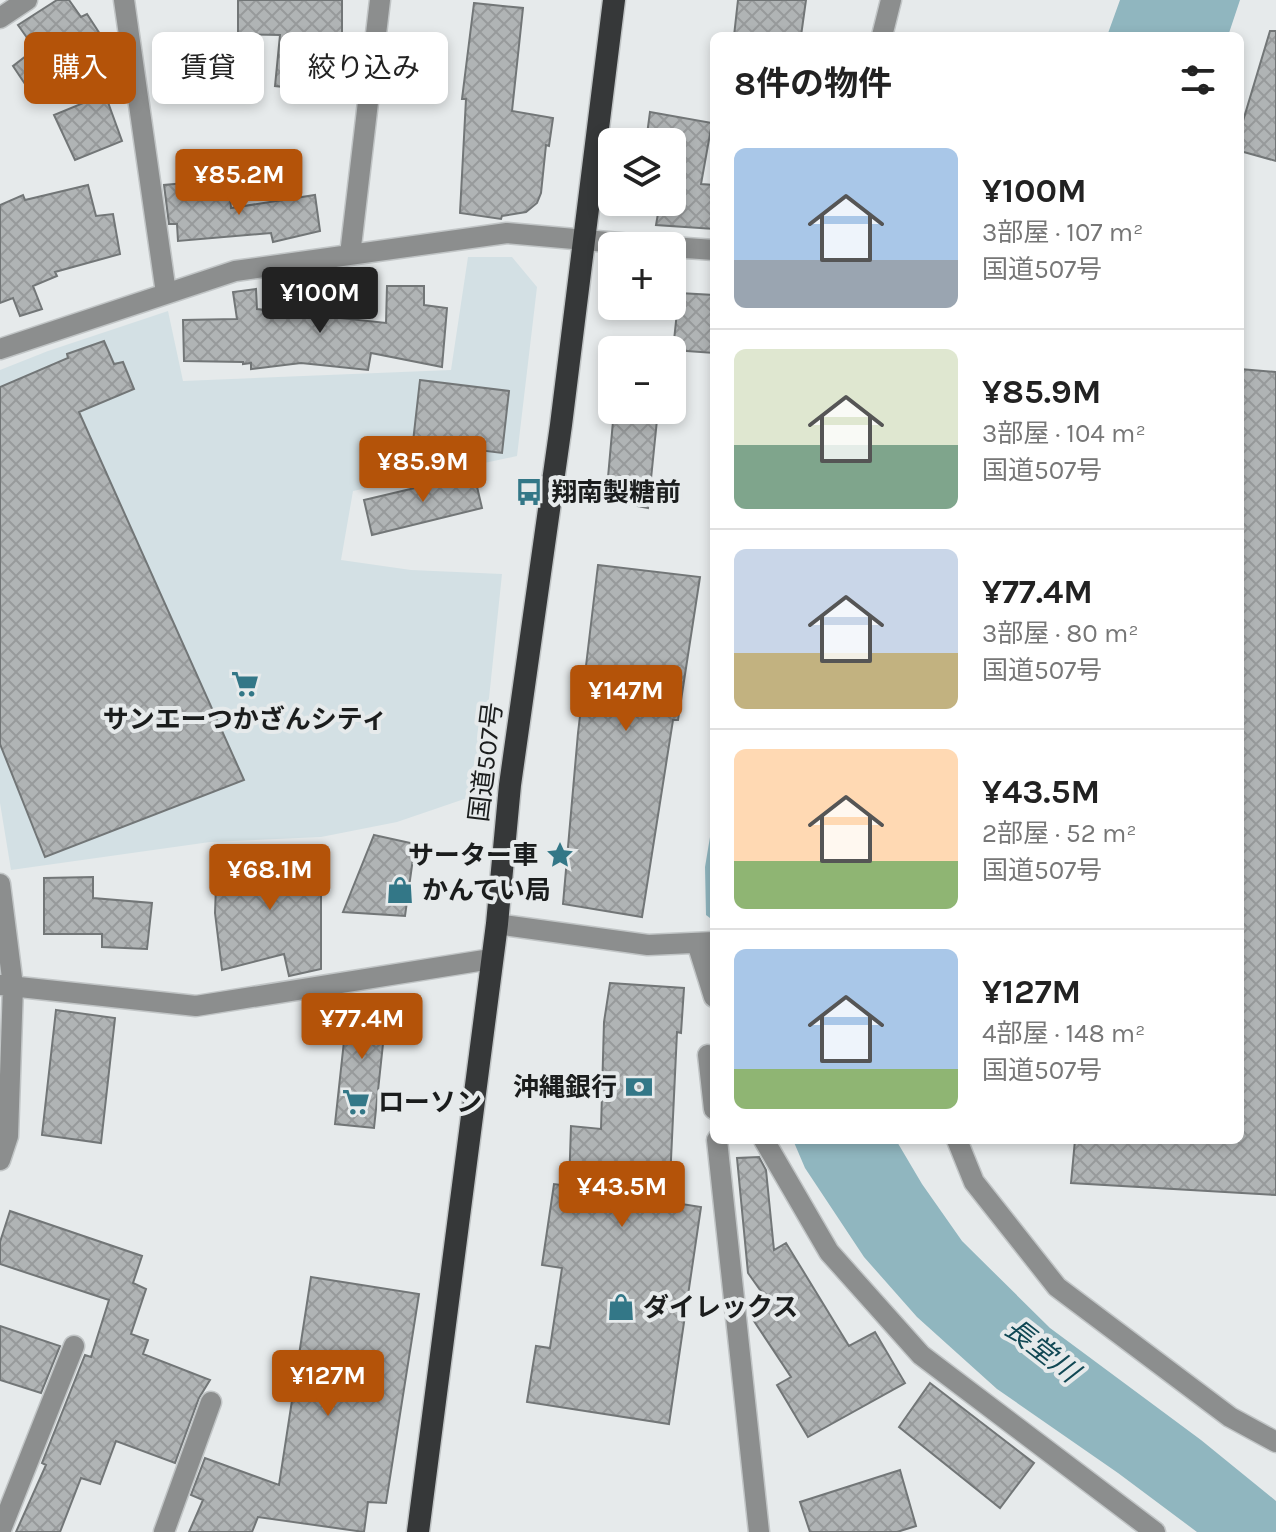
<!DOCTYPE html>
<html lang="ja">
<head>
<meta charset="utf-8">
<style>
	body { margin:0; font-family:Karla,"Noto Sans JP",sans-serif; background:#f2f2f2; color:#222; height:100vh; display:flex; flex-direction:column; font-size:30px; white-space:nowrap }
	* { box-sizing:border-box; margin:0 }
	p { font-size:26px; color:#767676 }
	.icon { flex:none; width:44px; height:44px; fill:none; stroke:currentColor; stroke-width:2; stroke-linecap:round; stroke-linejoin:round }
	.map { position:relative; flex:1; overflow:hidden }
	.side { position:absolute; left:710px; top:32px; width:534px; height:1112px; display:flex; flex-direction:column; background:#fff; border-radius:12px; box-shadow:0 4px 12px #0003 }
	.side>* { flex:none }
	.guide { position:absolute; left:24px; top:32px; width:566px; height:72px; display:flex; gap:16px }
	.tools { position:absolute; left:598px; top:128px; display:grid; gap:16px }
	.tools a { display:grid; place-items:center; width:88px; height:88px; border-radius:12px; background:#fff; box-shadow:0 4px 12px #0003; font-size:40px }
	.price { position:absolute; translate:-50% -68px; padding:0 18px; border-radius:8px; background:#b45309; color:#fff; font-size:26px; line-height:52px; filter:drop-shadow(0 2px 4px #0008) }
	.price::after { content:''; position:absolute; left:50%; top:48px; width:24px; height:18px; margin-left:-12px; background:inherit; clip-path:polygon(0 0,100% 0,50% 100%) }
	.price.selected { background:#222; color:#fff }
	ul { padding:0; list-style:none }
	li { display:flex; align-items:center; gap:24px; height:200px; padding:0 24px }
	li+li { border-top:2px solid #e0e0e0 }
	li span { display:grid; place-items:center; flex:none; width:224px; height:160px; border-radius:12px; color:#555 }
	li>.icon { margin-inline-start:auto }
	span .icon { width:96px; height:96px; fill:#fffc; stroke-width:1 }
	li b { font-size:34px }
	h2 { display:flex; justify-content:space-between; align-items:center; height:96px; padding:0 24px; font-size:34px }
	.tag { padding:0 28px; border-radius:12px; background:#fff; box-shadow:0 4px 12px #0003; font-size:28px; line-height:72px }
	.tag.selected { background:#b45309; color:#fff }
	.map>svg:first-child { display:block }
</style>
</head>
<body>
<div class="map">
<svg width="1276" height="1532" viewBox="0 0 1276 1532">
	<defs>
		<pattern id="building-cross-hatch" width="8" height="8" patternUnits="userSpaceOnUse" patternTransform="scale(2)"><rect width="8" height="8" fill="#b0b4b5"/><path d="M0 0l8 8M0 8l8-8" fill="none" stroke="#979a9b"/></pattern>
	</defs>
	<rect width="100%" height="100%" fill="#e6eaeb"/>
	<path fill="#d3e0e4" d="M468,257h44l25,30 -20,169 -164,35 -12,69 70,10 91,4 -23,220 -82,28 -76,15 -111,5 -199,28 -11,-67v-433l48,-19 120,-40 15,70 268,-11z"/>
	<path fill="#90b6bf" d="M1120,0h120l-12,36h-121z
		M714,813v108l-8,-6 -1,-48z
		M793,1140h103l26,44 40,57 88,87 151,112 75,61v31h-79l-79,-59 -121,-84 -80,-72 -53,-60 -59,-89z"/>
	<path fill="url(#building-cross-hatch)" stroke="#727677" stroke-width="2" d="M57,0h12l12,17 6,-3 13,20 -7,5 6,8 -57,40 -3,-7 -12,7 -14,-21 22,-17 -17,-24z
		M238,0h104v37l-8,41 -9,-1 -3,6 -9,-2 -1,9 -37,-4 5,-51 -42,-1z
		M738,0h68l-5,36h-67z
		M474,3l49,5 -11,103 41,7 -4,28 -3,-1 -5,48 -4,10 -11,9 -24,4 -1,3 -41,-6 6,-114h-4z
		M1270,31h6v130l-36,-10v-20z
		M105,94l17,47 -47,19 -21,-45z
		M650,112l62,11 -11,61 13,1v44l-58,-4 4,-23h12v-60h-26z
		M185,183l1,15 44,-1 1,11 84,-13 5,36 -47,11 -2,-9 -93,8 -1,-17h-8l-5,-39z
		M88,185l8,31 17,-2 7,40 -65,18 2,4 -24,10 9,23 -22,7 -7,-18 -13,5v-98l23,-10 2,5z
		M387,286h37v19l23,3 -5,59 -71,-14 -3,17 -67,-7 -50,6v-6l-8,1v-2l-59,-1 -1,-41 54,-1 -4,-27 23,-3 1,20 129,14z
		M679,293l35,2v58l-41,-3z
		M104,341l10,23 9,-2 11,27 -55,23 165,368 -199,77 -45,-113v-357l68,-29 -1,-4z
		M1240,369l36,3v823l-205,-12 4,-43h165z
		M420,380l89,11 -7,62 -89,-11z
		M614,410h44l-10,98 -42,-8z
		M474,474l8,34 -110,27 -8,-35z
		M598,565l102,12 -22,143h-5l-31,197 -79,-13 15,-171z
		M374,835l41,9 -10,72 -62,-4z
		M321,857v112l-32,7 -5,-22 -62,16 -7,-57 2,-54z
		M93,877v21l59,5 -5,46 -45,-2v-13h-58v-56z
		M610,983l74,5 -3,45 -4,-1 -8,170 32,5 -32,217 -142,-22 9,-56 14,2 12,-80 -20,-3 12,-81 15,2 2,-60 30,3 3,-107z
		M357,994l31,3 -14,131 -39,-4 14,-129z
		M56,1010l59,8 -14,125 -59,-8z
		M759,1157l7,13 8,80 12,-7 63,103 26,-14 30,51 -97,54 -31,-52 14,-8 -41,-62 20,-11 -22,-31 -11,-115z
		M10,1211l132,45 -9,27 13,6 -15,45 17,6 -5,14 67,26 -11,18 -24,65 -59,-22 -16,43 -19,-6 -21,54h-44l30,-67 -4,-2 43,-108 6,2 18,-57 -109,-36v-22z
		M311,1277l108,17 -33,209 -18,-1 -4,30 -106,-15 -6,15h-63l14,-32 -12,-5 14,-37 74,27z
		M0,1326l60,20 -19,47 -41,-13z
		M930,1383l104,80 -34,45 -101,-81z
		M900,1470l16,56 -19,6h-87l-10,-30z"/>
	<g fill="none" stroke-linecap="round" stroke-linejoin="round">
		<g stroke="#c1c5c6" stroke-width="23">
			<path id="minor" d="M124,0l42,293
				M0,18l27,-18
				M882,36l9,-36
				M672,247l42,3
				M350,255l30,-255
				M0,349l235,-78 272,-38 146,13
				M0,884l13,102 -5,150 -8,24
				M497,924l151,21 66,-3
				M697,943l17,54
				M0,985l196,21 295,-47
				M708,1055l6,54
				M717,1140l42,392
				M764,1140l65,112 92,103 234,177
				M957,1140l17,42 83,105 173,130 46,25
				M0,1532l74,-186
				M164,1532l47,-130"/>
		</g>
		<g stroke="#c1c5c6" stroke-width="25">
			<path id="trunk" d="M418,1532l79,-608 13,-139 51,-360 53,-425"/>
		</g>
		<use href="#minor" stroke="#8c8e8e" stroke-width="20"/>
		<use href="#trunk" stroke="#363839" stroke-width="22"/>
	</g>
	<defs>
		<g id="bus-bare" transform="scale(2.16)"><path d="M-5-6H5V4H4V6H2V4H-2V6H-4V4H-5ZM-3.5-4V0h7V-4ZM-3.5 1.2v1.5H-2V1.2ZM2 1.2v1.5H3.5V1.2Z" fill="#337787" stroke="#e6eaeb" stroke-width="2.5" paint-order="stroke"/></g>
		<g id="supermarket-bare" transform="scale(2.16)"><path d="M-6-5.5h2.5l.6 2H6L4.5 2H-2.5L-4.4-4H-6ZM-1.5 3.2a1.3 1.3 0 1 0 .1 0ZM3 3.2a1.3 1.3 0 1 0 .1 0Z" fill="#337787" stroke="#e6eaeb" stroke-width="2.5" paint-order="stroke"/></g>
		<g id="sight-bare" transform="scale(2.16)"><path d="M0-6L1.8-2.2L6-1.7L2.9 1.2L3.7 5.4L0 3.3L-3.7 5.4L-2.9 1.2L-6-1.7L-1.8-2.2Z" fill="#337787" stroke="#e6eaeb" stroke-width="2.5" paint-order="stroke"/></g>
		<g id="shop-bare" transform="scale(2.16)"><path d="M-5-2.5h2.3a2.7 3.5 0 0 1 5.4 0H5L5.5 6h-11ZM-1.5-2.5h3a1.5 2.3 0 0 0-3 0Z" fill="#337787" stroke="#e6eaeb" stroke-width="2.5" paint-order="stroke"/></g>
		<g id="bank-bare" transform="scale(2.16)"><path d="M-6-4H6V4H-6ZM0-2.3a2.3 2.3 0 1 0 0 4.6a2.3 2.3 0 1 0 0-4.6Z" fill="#337787" stroke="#e6eaeb" stroke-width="2.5" paint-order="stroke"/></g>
	</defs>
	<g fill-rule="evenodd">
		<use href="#bus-bare" x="529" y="492"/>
		<use href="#supermarket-bare" x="245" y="684"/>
		<use href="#sight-bare" x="560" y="855"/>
		<use href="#shop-bare" x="400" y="890"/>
		<use href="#bank-bare" x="639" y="1087"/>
		<use href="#supermarket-bare" x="356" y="1102"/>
		<use href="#shop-bare" x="621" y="1307"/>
	</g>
	<g text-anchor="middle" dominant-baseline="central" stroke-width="8" stroke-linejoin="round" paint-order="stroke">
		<g font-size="26" font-weight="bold" fill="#1b1d1d" stroke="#e6eaeb" text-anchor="start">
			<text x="551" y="492">翔南製糖前</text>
			<text x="245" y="719" text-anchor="middle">サンエーつかざんシティ</text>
			<text x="538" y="855" text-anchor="end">サーター車</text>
			<text x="422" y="890">かんてい局</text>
			<text x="617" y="1087" text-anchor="end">沖縄銀行</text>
			<text x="378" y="1102">ローソン</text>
			<text x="643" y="1307">ダイレックス</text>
		</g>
		<g font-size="26" fill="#1b1d1d" stroke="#e6eaeb">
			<text transform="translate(486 762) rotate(-83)">国道507号</text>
		</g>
		<g font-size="28" font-style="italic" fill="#114854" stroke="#e6eaeb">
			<text transform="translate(1042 1350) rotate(38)">長堂川</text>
		</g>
	</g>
</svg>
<div class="tools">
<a><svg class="icon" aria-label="layers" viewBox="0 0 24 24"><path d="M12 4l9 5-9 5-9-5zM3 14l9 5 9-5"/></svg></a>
<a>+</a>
<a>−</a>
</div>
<b class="price" style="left:239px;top:217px">¥85.2M</b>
<b class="price selected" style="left:320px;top:335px">¥100M</b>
<b class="price" style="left:423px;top:504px">¥85.9M</b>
<b class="price" style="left:626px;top:733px">¥147M</b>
<b class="price" style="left:270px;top:912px">¥68.1M</b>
<b class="price" style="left:362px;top:1061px">¥77.4M</b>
<b class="price" style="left:622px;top:1229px">¥43.5M</b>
<b class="price" style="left:328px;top:1418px">¥127M</b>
<div class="guide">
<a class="tag selected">購入</a>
<a class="tag">賃貸</a>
<a class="tag">絞り込み</a>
</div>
<section class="side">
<h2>8件の物件<svg class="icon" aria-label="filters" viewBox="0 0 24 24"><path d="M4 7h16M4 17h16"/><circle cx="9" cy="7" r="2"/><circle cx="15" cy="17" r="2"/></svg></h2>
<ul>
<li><span style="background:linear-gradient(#a9c7e8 70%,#9aa5b1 0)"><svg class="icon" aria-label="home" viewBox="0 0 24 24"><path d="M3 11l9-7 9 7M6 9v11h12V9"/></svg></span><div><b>¥100M</b><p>3部屋 · 107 m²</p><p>国道507号</p></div></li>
<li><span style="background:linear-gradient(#dfe7d0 60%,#7fa58c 0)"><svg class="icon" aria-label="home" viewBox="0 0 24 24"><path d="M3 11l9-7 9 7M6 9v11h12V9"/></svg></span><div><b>¥85.9M</b><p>3部屋 · 104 m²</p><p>国道507号</p></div></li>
<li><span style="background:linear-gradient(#c9d6e8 65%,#c2b280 0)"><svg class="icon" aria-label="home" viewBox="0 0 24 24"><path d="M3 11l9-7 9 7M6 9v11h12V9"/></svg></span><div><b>¥77.4M</b><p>3部屋 · 80 m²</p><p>国道507号</p></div></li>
<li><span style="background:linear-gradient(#ffd9b3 70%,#8fb573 0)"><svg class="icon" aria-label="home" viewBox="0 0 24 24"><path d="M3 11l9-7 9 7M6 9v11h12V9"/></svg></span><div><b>¥43.5M</b><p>2部屋 · 52 m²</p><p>国道507号</p></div></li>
<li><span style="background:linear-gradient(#a9c7e8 75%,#8fb573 0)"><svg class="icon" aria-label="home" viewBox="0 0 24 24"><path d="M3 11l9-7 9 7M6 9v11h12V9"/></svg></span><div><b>¥127M</b><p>4部屋 · 148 m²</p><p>国道507号</p></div></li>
</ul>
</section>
</div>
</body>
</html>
